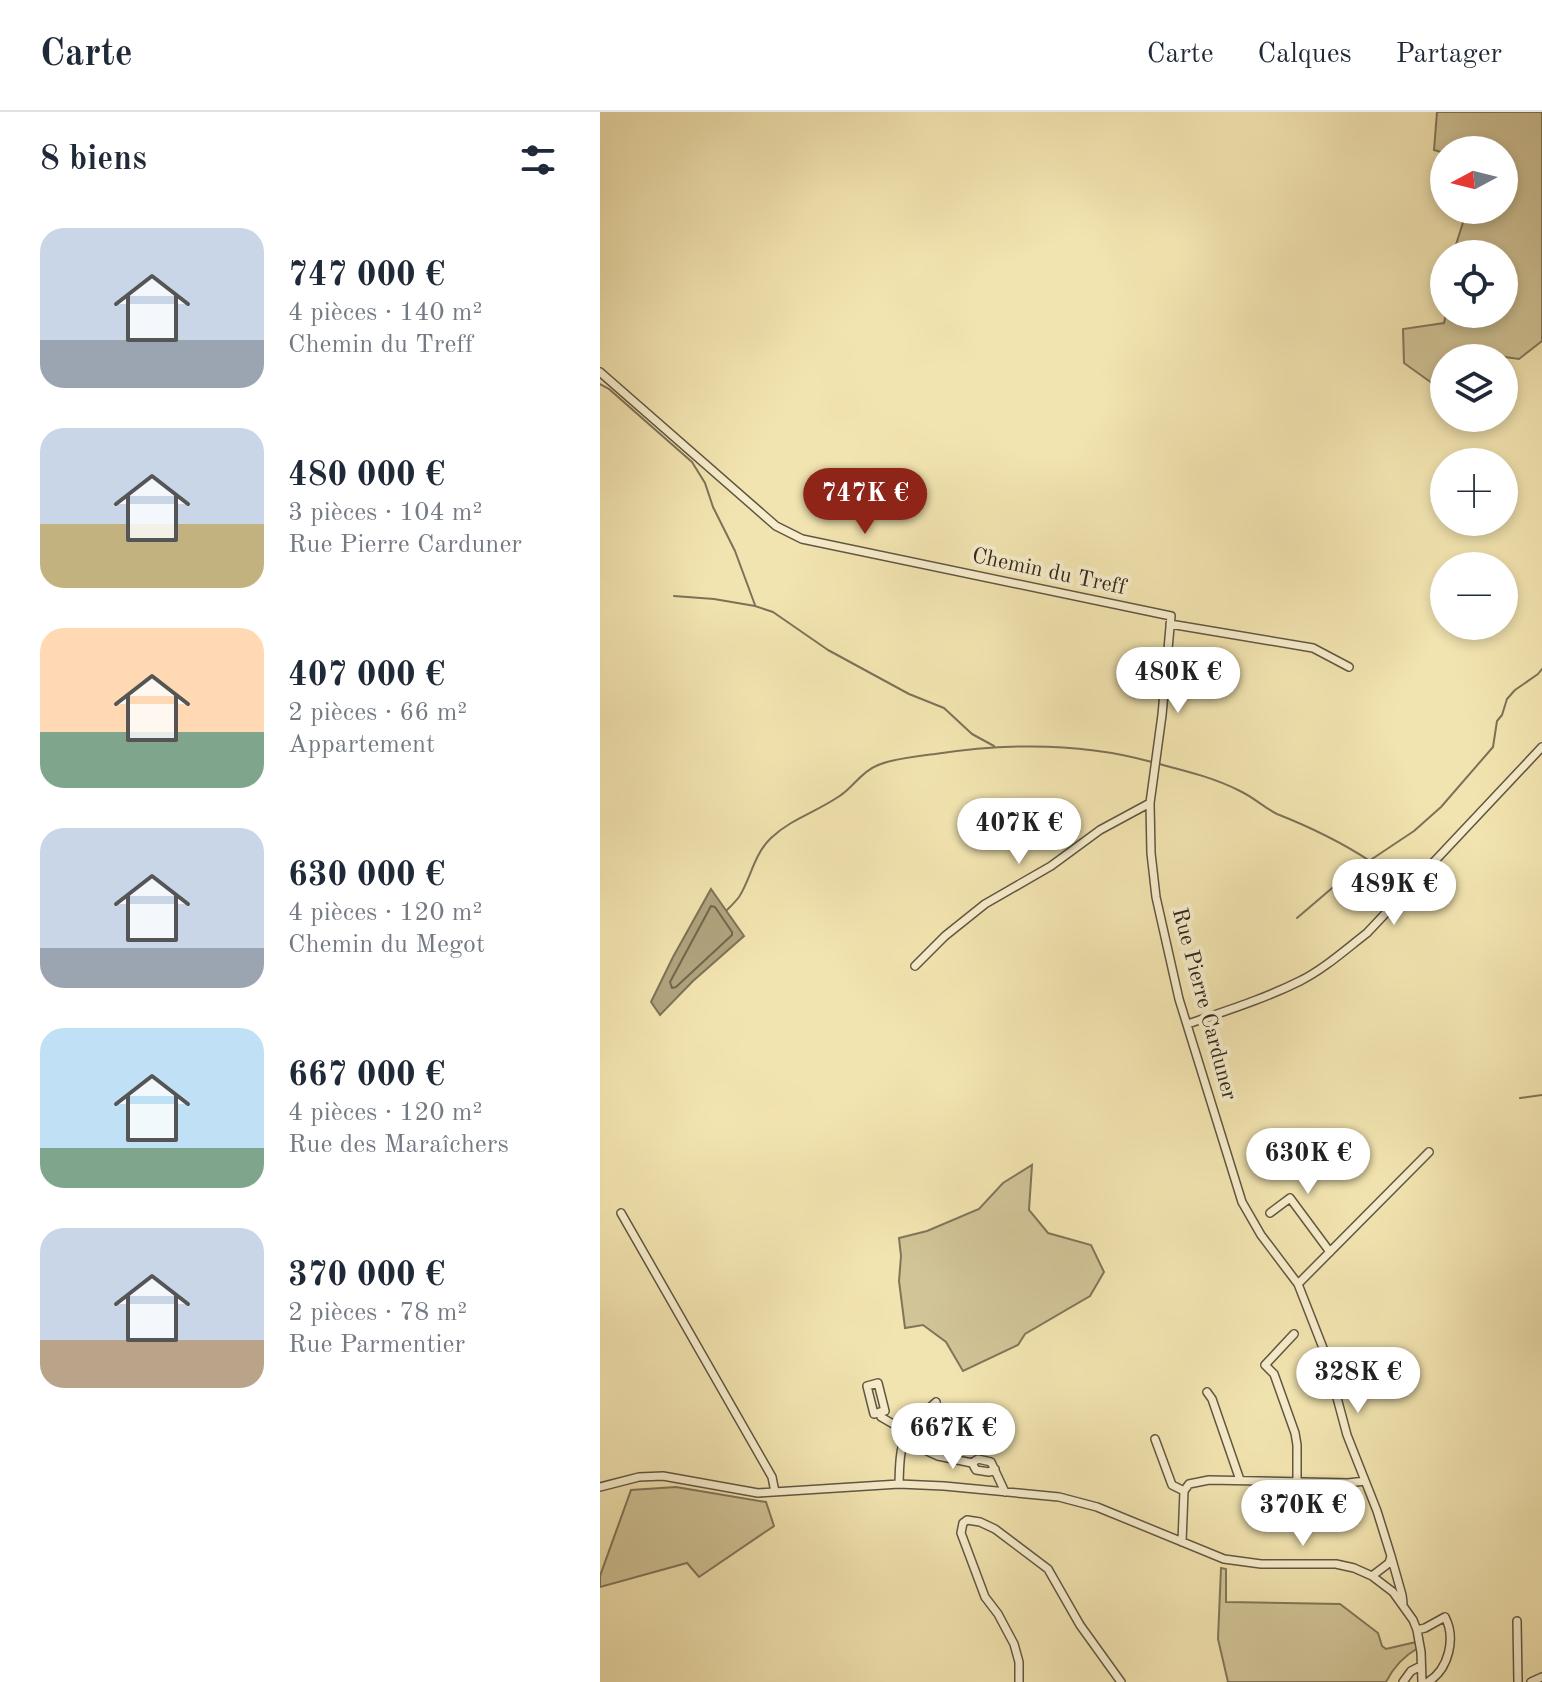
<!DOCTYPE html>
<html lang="fr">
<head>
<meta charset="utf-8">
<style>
	body { margin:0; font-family:"Old Standard TT",serif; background:#f6f6f7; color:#1f2937; height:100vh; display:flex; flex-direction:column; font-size:30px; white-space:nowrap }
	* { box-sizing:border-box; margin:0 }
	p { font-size:26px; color:#747a83 }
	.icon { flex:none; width:44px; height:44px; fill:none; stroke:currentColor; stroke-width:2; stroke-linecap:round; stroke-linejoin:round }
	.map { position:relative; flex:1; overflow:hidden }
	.details { display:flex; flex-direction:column; background:#fff; width:600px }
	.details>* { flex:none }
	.needle { width:52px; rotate:263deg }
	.fabs { position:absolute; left:830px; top:24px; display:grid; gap:16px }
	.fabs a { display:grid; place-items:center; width:88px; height:88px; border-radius:50%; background:#fff; box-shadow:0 4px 12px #0003; font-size:40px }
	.price { position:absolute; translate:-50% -68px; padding:0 18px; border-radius:28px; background:#fff; color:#222; font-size:26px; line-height:52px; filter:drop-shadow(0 2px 4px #0008) }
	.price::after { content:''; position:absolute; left:50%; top:48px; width:24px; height:18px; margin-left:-12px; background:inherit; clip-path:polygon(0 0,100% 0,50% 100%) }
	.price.on { background:#8f2418; color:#fff }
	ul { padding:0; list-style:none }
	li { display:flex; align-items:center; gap:24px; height:200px; padding:0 40px }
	li span { display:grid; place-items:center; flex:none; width:224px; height:160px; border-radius:24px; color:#555 }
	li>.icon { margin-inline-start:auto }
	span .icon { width:96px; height:96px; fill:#fffc; stroke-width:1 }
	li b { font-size:34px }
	h2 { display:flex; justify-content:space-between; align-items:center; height:96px; padding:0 40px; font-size:34px }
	header { display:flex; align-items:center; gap:48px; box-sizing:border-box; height:112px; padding:0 40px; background:#fff; border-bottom:2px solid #e0e1e3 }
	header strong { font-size:38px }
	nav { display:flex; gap:44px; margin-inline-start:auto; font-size:28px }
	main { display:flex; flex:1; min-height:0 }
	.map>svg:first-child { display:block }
</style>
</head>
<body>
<header>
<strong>Carte</strong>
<nav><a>Carte</a><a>Calques</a><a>Partager</a></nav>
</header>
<main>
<section class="details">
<h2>8 biens<svg class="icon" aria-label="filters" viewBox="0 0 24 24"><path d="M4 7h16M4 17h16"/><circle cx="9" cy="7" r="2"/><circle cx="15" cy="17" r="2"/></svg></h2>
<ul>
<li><span style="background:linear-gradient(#c9d6e8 70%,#9aa5b1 0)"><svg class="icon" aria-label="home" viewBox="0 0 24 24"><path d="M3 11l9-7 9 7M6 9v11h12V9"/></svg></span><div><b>747 000 €</b><p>4 pièces · 140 m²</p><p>Chemin du Treff</p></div></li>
<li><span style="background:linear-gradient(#c9d6e8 60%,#c2b280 0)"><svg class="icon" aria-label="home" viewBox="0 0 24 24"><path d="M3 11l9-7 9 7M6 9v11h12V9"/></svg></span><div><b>480 000 €</b><p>3 pièces · 104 m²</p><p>Rue Pierre Carduner</p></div></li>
<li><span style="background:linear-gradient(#ffd9b3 65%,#7fa58c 0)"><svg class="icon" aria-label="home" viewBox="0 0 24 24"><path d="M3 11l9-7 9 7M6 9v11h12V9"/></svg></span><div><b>407 000 €</b><p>2 pièces · 66 m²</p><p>Appartement</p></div></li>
<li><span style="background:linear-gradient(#c9d6e8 75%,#9aa5b1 0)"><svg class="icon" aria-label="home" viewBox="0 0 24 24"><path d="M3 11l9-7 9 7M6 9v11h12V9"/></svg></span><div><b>630 000 €</b><p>4 pièces · 120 m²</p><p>Chemin du Megot</p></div></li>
<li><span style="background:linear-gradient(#bfe0f5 75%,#7fa58c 0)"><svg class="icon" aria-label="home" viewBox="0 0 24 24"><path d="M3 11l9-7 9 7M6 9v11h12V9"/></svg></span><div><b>667 000 €</b><p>4 pièces · 120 m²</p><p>Rue des Maraîchers</p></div></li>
<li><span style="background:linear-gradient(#c9d6e8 70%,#b9a48a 0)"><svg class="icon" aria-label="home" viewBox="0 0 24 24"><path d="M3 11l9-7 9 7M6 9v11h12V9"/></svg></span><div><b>370 000 €</b><p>2 pièces · 78 m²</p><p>Rue Parmentier</p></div></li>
</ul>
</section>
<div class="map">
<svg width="942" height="1570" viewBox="0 0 942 1570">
	<rect width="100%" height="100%" fill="#f2e4b0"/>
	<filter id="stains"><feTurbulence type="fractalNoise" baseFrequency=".0025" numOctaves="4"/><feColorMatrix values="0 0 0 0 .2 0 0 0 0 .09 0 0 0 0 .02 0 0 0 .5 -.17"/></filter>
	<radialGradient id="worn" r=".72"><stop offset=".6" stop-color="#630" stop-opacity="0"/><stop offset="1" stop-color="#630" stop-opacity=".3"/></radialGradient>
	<path fill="#d1c497" stroke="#80765a" stroke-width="2" d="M837,0h105v229l-23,18 -43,-6 2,5h-34v20l-8,8 -32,-23 -1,-34 41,-6 2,-9h58v-60h-51l14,-44h37v-60h-60v3l-10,-3z
		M432,1053l-3,45 19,23 43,12 13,27 -14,24 -65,38 -7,11 -55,26 -17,-29 -23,-17 -18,3 -6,-47 2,-25 -2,-18 28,-7 52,-22 24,-26z
		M76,1375l90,15 8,24 -75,51 -12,-14 -87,24v-11l31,-86z
		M621,1456l5,1v33l114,2 38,29 4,13 4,3 30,-7 2,6c-14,8 -25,20 -32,34h-158l-10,-43z"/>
	<path fill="#b0a47e" stroke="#7d7258" stroke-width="2" d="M111,777l33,47 -51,45 -33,34 -9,-13 22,-45z"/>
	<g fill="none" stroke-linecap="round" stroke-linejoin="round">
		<path stroke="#70664e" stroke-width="2" d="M111,794l4,1 17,25v3l-56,52 -4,1 -2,-6z"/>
		<path stroke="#7d7258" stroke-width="2" d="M0,272l9,5 83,73 13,21 8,24 22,44 20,54
			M74,484l40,3 41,7 18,6 55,38 81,44 35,14 28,26 22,12
			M559,652c27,7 56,14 81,27 13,6 25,17 37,23 33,13 64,28 93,47
			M127,798c4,-4 9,-9 12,-13 12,-19 15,-43 32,-59 20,-19 45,-26 67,-41 14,-8 23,-25 38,-31 14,-7 43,-10 59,-12 73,-11 146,-12 217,8
			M697,806l48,-41 69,-46 27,-24 52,-60 4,-26 5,-6 5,-16 8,-9 23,-16 4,-5
			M920,986l22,-3"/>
		<g stroke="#605742" stroke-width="10">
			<path id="street" d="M0,260l176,154 26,13 369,77 -9,99 -12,88 1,50 5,44 23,102 63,203 19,33 37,49 27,69 22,82 30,76 14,45 11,39 1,8
				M570,512l143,24 36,19
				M315,854l30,-30 40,-32 66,-38 49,-36 50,-27
				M588,912c37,-13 76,-25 112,-43 24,-12 45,-31 67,-48l175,-186
				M21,1101l151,264 3,15
				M670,1101l20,-15 40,54
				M698,1172l131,-132
				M694,1222l-29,31 9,9 21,59 2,12v36
				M278,1271l7,28 -11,3 -7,-28z
				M607,1280l5,7 28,81
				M280,1300l1,5 26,15
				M555,1327l17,46 12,6
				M303,1328l35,16 34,7 6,-4 13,3 14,30
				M372,1351l4,7 13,2 6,-3
				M299,1372c1,-44 3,-52 37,-82
				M0,1375l39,-10 24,-1 95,17 141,-9 45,2 115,11 38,10 127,52 37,5h75l18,4 18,8 21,16 20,28 4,10 4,22 1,30
				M582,1430l2,-51 5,-7 20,-4 139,3 17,-2
				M772,1464l17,-13 2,-7
				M917,1509l1,61
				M817,1518l8,-2 20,-11c11,21 4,52 -17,65
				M419,1570v-20l-5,-18 -16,-30 -13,-17 -24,-64 2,-10 4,-3 13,2 15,7 53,40 32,56 41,57
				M803,1570l8,-11 10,-5
				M931,1570l11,-5"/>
		</g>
		<use href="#street" stroke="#f7edcc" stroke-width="7"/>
	</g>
	<g text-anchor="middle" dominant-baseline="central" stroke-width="8" stroke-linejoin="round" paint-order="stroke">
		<g font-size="22" fill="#30281e" stroke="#f7edcc">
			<text transform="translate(449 460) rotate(12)">Chemin du Treff</text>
			<text transform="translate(604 892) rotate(75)">Rue Pierre Carduner</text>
		</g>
	</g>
	<rect width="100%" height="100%" filter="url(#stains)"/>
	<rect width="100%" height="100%" fill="url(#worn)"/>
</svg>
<div class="fabs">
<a><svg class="needle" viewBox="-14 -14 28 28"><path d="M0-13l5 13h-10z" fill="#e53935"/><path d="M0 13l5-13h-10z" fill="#747a83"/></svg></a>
<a><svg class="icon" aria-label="locate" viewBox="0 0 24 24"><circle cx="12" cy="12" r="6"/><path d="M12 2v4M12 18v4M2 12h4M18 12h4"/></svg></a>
<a><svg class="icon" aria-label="layers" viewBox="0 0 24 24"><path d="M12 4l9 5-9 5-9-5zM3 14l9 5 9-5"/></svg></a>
<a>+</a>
<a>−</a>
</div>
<b class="price on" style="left:265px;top:424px">747K €</b>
<b class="price" style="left:578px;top:603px">480K €</b>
<b class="price" style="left:419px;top:754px">407K €</b>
<b class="price" style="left:794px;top:815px">489K €</b>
<b class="price" style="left:708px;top:1084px">630K €</b>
<b class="price" style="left:758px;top:1303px">328K €</b>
<b class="price" style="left:353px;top:1359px">667K €</b>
<b class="price" style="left:703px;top:1436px">370K €</b>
</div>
</main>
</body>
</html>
